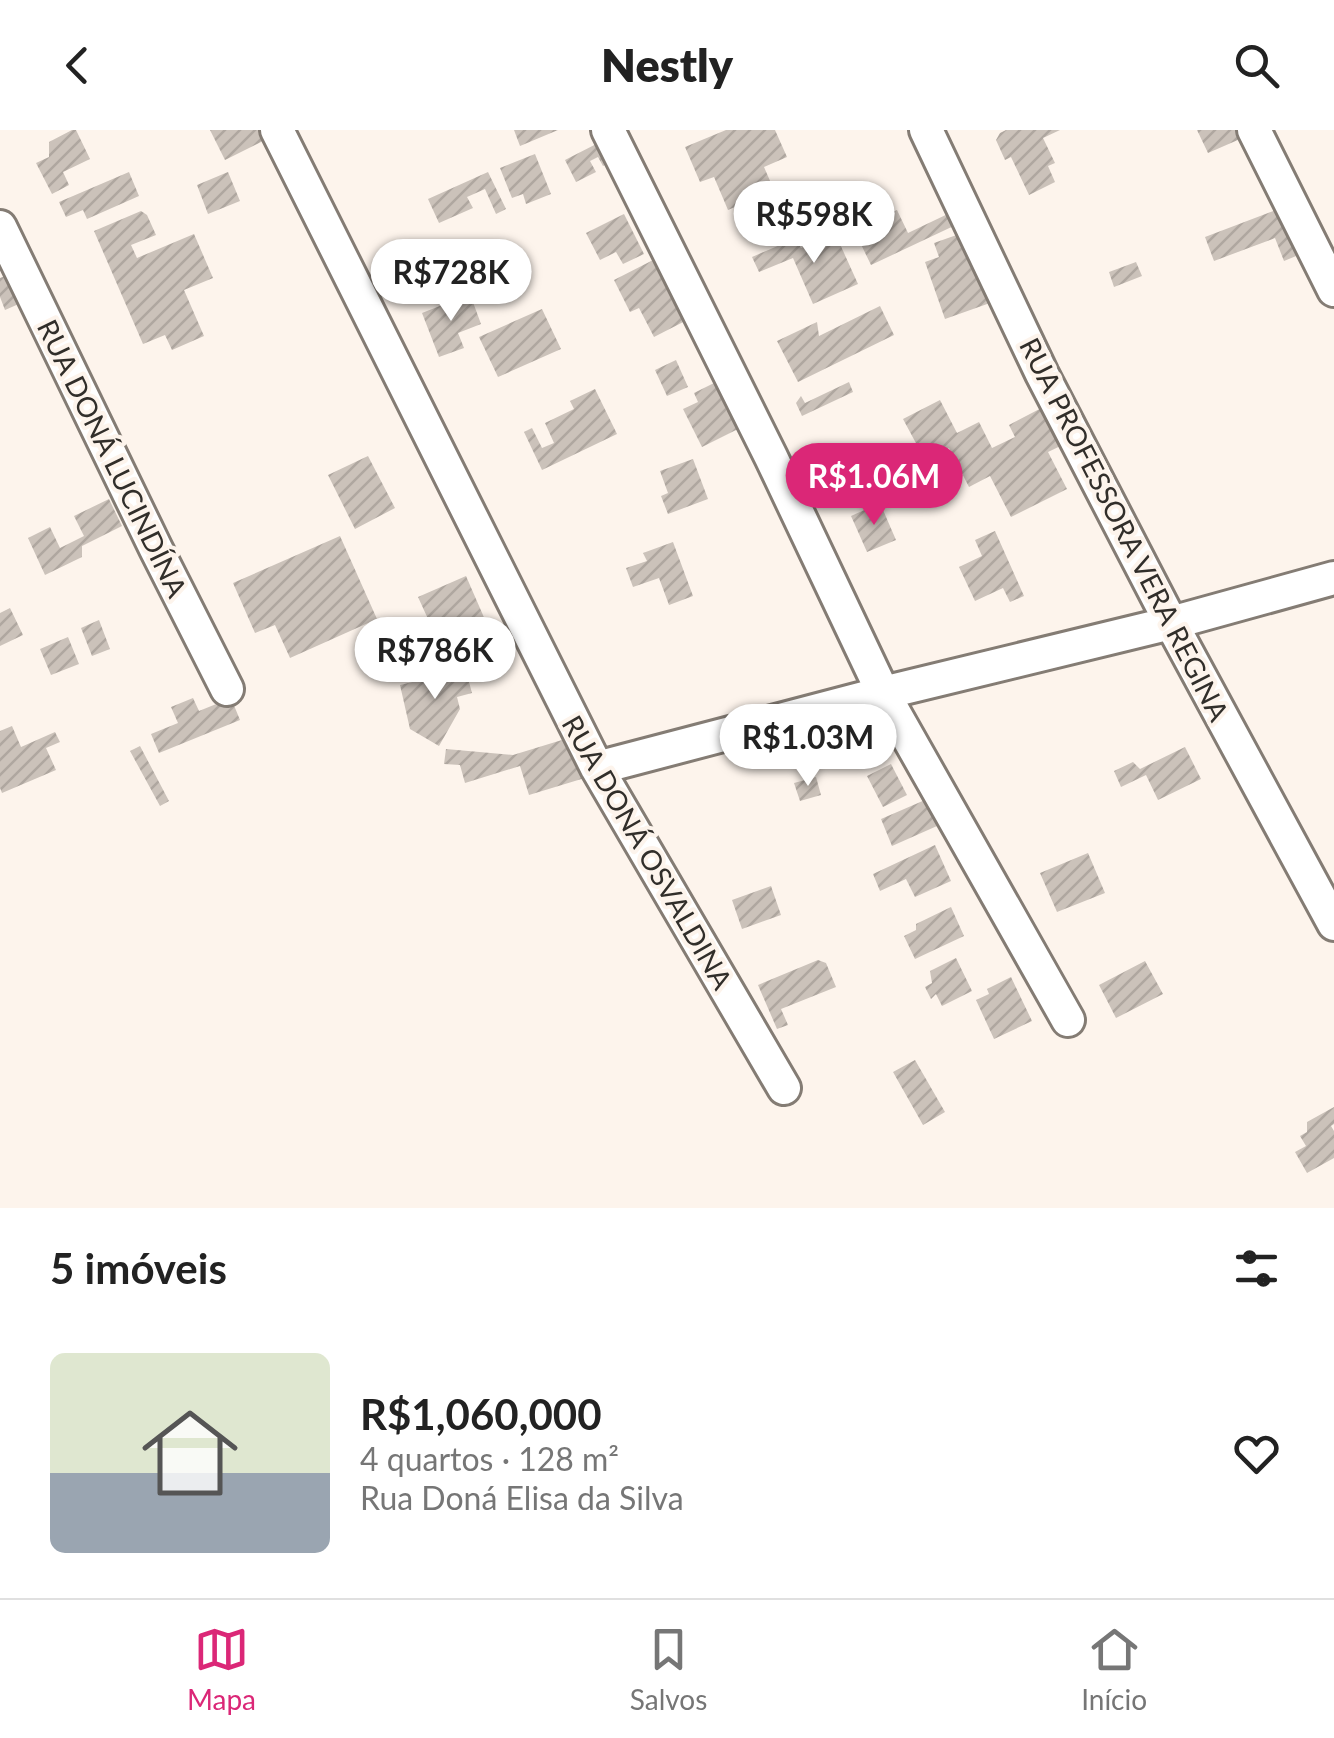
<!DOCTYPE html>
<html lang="pt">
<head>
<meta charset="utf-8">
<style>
	body { margin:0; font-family:Lato,sans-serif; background:#f6f6f6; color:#222; height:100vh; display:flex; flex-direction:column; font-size:38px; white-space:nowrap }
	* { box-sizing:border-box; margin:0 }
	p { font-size:32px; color:#767676 }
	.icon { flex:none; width:55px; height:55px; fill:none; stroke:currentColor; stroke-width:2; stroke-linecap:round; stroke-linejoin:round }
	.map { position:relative; height:1078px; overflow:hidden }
	.sheet { display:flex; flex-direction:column; background:#fff; flex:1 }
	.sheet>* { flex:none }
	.price { position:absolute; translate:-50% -85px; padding:0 22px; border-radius:35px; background:#fff; color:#222; font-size:32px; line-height:65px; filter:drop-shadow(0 2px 5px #0008) }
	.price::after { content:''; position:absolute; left:50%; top:60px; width:30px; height:22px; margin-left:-15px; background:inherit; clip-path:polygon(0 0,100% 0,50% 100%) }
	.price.current { background:#db2777; color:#fff }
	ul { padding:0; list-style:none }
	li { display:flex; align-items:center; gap:30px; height:250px; padding:0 50px }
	li span { display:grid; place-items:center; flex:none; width:280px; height:200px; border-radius:15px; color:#555 }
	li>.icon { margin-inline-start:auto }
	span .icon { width:120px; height:120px; fill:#fffc; stroke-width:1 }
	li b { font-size:42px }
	h2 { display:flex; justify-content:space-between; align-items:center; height:120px; padding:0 50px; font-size:42px }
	header { display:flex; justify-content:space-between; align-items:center; height:130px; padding:0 50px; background:#fff; font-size:45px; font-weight:800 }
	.menu { display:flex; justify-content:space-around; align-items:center; height:140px; border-top:2px solid #e0e0e0; background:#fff; font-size:28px; color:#767676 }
	.menu a { display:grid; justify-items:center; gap:5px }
	.menu .current { color:#db2777 }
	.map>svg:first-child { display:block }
</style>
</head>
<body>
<header><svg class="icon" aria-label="back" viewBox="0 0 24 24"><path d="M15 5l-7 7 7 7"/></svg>Nestly<svg class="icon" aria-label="search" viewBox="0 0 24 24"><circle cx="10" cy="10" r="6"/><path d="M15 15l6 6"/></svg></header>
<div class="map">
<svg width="1334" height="1078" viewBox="0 0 1334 1078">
	<defs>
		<pattern id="building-hatch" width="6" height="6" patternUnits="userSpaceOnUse" patternTransform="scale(2.5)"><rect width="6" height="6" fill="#cbc2ba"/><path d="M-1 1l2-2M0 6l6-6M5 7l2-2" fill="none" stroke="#afa7a0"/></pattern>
	</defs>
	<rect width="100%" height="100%" fill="#fdf4ec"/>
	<path fill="url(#building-hatch)" d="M72,0h4l14,29 -27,13 6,13 -17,9 -16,-31 13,-6v-15z
		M210,0h55l4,8 -44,22z
		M514,0h44l-38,16z
		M726,0h49l12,27 -23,10 10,23 -46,20 -14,-33 -14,5 -15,-35z
		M1006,0h54l-17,8 12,25 -7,3 7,16 -26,13 -18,-38 -6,3 -9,-20 4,-7z
		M1197,0h47l3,6 -39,17z
		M606,9l10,21 -13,6 -5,-9 -8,4 6,11 -20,10 -11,-22z
		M535,24l16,40 -25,10 -3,-10 -11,4 -12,-30z
		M129,42l10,24 -52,23 -4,-9 -17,7 -7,-15z
		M228,42l12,29 -32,13 -11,-29z
		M488,42l18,37 -10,5 -11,-25 -18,8 6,11 -34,15 -11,-24z
		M1284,77l17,47 -17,7 -9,-23 -61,23 -9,-24z
		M897,80l11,23 46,-22 6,12 -89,42 -17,-35z
		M141,81l6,4 9,20 -25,10 6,13 57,-24 19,44 -29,12 20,46 -32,14 -7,-15 -22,9 -49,-113z
		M624,84l20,40 -21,10 -7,-12 -16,8 -14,-27z
		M965,102l25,71 -45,16 -20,-57 14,-5 -5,-14z
		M835,103l23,51 -45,20 -20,-46 -34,14 -7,-15 44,-19 5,10z
		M659,127l32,61 -37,19 -15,-29 -9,4 -16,-32z
		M1136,132l6,14 -28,11 -5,-15z
		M10,144l11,29 -16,7 -5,-13v-19z
		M470,164l11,30 -23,9 6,15 -25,9 -17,-44z
		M880,176l14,29 -96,47 -21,-41 40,-19 2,14z
		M542,179l19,40 -63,28 -19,-40z
		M676,230l12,27 -21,9 -12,-26z
		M849,252l4,10 -51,24 -6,-13 5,-7 4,7z
		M714,253l13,28 7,-4 10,19 -42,21 -19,-38 15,-7 -4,-9z
		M595,259l22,45 -75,36 -18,-38 8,-4 10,20 12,-5 -9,-20 29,-14 -4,-8z
		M940,270l17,33 22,-11 13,26 23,-11 -6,-12 44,-23 20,38 -25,12 19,37 -56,28 -21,-41 -21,11 -20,-39 -24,12 -22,-41z
		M368,326l27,52 -40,21 -27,-54z
		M855,328l11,25 -27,11 -10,-25z
		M693,329l15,40 -40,15 -7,-18 7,-3 -8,-22z
		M109,369l13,27 -40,20v11l-37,18 -17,-37 22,-11 10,21 24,-12 -10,-20z
		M880,373l16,37 -29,12 -16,-36z
		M995,401l29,65 -14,6 -7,-14 -28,13 -16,-34 23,-11 -7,-16z
		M340,406l37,83 -87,39 -15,-33 -20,8 -22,-50z
		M673,412l20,54 -24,9 -10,-27 -26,9 -7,-19 21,-7 -4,-8z
		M466,446l20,46 -47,21 -21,-46z
		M10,478l13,27 -23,11v-33z
		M99,490l11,29 -18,7 -11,-28z
		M68,507l11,27 -28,11 -11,-26z
		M450,535l3,10 13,-4 6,22 -15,4 3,12 -21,37 -29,-17 -10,-44 29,-7 1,-8z
		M193,568l6,13 32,-13 9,22 -81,33 -8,-19 27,-11 -7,-16z
		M856,590l9,20 -34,14 -9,-19z
		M12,596l9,21 34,-15 5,10 -14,6 10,22 -54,23 -2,-5v-57z
		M575,606l13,41 -59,18 -9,-29 -55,17 -5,-18 -16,-1 2,-15 67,6z
		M140,616l29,55 -9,5 -30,-55z
		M1185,617l16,32 -43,21 -12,-25 -25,12 -7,-16 19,-9 7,7z
		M891,634l16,31 -24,12 -16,-31z
		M816,647l5,18 -21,6 -6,-18z
		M925,670l12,26 -45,20 -11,-27z
		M935,715l16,36 -36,16 -9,-18 -26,12 -7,-17z
		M1088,723l17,40 -48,19 -17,-39z
		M771,756l10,29 -39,14 -10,-29z
		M951,777l13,29 -49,23 -11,-23 12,-6v-6z
		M956,828l16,33 -30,15 -6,-12 -5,5 -6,-12 7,-4 -2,-12z
		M818,830l8,3 10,24 -55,22 7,16 -11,4 -19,-44z
		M1145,831l18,33 -47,24 -17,-33z
		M1011,847l21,44 -38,18 -18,-39 13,-6 -2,-5z
		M915,930l30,52 -22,13 -30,-53z
		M1334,977v17l-3,2 3,5v27l-27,15 -12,-21 11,-6 -6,-10 7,-4v-10z"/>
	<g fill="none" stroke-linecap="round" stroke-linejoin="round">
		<g stroke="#847c74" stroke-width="38">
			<path id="minor" d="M277,0l320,638 187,320
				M608,0l163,327 112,236 185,327
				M926,0l116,244 129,249 163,301
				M1254,0l80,160
				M0,97l156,322 71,140
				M597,638l286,-75 288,-70 163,-45"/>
		</g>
		<use href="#minor" stroke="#fff" stroke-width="32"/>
	</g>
	<g text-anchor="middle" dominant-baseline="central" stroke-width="8" stroke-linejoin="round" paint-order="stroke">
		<g font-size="28" fill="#312e2a" stroke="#fdf4ec">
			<text transform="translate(113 328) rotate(64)">RUA DONÁ LUCINDÍNA</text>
			<text transform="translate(1125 399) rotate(63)">RUA PROFESSORA VERA REGINA</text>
			<text transform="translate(648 722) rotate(60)">RUA DONÁ OSVALDINA</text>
		</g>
	</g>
</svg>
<b class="price" style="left:814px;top:136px">R$598K</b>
<b class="price" style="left:451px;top:194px">R$728K</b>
<b class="price current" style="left:874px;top:398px">R$1.06M</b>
<b class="price" style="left:435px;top:572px">R$786K</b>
<b class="price" style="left:808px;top:659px">R$1.03M</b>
</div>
<section class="sheet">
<h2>5 imóveis<svg class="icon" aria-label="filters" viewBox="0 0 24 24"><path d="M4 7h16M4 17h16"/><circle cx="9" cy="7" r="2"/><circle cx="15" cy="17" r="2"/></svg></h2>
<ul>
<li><span style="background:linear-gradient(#dfe7d0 60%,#9aa5b1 0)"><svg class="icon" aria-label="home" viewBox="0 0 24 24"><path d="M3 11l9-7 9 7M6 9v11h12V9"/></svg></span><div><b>R$1,060,000</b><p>4 quartos · 128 m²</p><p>Rua Doná Elisa da Silva</p></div><svg class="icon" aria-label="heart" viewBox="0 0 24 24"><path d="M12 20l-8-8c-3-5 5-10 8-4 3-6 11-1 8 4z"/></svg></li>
</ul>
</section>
<nav class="menu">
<a class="current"><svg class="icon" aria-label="map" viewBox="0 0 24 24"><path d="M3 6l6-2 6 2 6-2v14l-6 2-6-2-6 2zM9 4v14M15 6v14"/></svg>Mapa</a>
<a><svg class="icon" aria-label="saved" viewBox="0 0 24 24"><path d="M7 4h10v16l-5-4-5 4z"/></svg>Salvos</a>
<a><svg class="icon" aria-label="home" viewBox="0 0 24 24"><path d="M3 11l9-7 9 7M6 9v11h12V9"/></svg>Início</a>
</nav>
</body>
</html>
